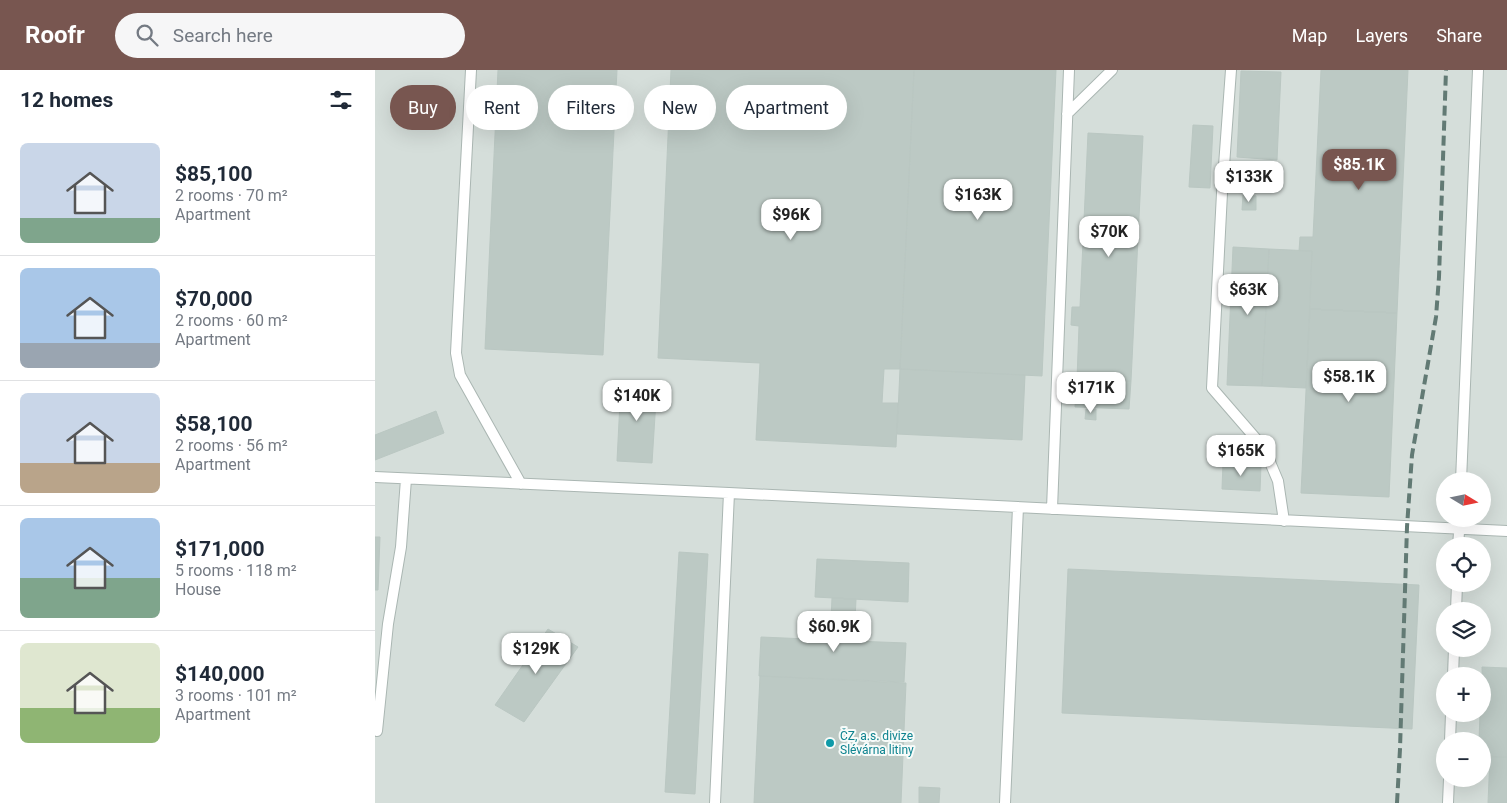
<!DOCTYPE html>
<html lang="en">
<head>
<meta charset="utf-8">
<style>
	body { margin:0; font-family:Roboto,sans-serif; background:#f6f6f7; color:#1f2937; height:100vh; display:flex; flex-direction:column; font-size:19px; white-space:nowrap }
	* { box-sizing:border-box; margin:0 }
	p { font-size:16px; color:#747a83 }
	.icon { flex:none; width:28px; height:28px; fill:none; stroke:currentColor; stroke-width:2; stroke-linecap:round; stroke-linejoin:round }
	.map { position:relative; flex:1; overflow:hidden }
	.drawer { display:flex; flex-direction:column; background:#fff; width:375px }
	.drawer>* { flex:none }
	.top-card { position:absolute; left:15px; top:15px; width:475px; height:45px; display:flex; gap:10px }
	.needle { width:32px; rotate:100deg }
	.controls { position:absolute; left:1061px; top:402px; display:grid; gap:10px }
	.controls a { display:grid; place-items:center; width:55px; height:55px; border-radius:50%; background:#fff; box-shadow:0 5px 20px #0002; font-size:25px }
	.price { position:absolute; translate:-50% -42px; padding:0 11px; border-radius:10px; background:#fff; color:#222; font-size:16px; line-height:32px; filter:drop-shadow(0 1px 2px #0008) }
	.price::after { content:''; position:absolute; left:50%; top:30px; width:15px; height:11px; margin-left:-8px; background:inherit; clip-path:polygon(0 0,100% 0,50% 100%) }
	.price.active { background:#785650; color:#fff }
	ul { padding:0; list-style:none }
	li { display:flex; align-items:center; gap:15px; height:125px; padding:0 20px }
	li+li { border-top:1px solid #e0e1e3 }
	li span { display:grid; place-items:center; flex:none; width:140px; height:100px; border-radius:8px; color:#555 }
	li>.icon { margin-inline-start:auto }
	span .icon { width:60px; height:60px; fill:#fffc; stroke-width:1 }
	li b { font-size:21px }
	h2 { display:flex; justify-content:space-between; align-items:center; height:60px; padding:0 20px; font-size:21px }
	.pill { padding:0 18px; border-radius:22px; background:#fff; box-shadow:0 5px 20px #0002; font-size:18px; line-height:45px }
	.pill.active { background:#785650; color:#fff }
	header { display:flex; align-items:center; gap:30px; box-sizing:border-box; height:70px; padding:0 25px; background:#785650; color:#fff }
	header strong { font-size:24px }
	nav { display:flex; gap:28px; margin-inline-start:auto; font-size:18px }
	.search { width:350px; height:45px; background:#f6f6f7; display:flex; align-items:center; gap:12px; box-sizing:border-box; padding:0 18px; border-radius:28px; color:#747a83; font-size:19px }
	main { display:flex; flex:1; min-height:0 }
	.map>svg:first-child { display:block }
</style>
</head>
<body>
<header>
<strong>Roofr</strong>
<div class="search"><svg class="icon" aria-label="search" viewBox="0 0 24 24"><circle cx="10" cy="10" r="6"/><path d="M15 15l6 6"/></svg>Search here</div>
<nav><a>Map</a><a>Layers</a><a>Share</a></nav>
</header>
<main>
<section class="drawer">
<h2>12 homes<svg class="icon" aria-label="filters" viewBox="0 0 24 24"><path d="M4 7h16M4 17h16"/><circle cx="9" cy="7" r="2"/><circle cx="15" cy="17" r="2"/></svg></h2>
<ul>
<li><span style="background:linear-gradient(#c9d6e8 75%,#7fa58c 0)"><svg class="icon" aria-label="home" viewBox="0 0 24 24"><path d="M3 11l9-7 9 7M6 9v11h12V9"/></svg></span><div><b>$85,100</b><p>2 rooms · 70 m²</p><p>Apartment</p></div></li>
<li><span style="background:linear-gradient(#a9c7e8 75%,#9aa5b1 0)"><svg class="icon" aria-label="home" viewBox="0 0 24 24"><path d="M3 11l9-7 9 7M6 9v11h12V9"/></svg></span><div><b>$70,000</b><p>2 rooms · 60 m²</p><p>Apartment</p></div></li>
<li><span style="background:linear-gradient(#c9d6e8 70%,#b9a48a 0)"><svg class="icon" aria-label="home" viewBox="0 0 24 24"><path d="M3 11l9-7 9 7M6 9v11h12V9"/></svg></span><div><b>$58,100</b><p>2 rooms · 56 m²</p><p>Apartment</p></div></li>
<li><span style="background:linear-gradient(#a9c7e8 60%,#7fa58c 0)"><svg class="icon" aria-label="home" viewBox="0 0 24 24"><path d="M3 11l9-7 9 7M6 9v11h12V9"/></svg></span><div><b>$171,000</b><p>5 rooms · 118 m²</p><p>House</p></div></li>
<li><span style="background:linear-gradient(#dfe7d0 65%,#8fb573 0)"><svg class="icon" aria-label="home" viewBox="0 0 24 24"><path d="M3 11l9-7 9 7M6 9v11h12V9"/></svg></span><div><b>$140,000</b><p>3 rooms · 101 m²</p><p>Apartment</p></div></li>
</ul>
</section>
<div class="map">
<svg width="1132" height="733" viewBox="0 0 1132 733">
	<rect width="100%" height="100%" fill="#e7eeeb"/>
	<path fill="#d5deda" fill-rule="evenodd" d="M0,0h1132v733h-1132zM1070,411h38v38h-38zM1070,476h38v38h-38zM1070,541h38v38h-38zM1070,606h38v38h-38zM1070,671h38v38h-38z"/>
	<path fill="#bcc9c4" stroke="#bac7c2" d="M123,0h119l-14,285 -118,-6z
		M296,0h243l-14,299h-16l-2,34h16l-2,44 -140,-7 4,-77 -102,-5z
		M539,0h142l-14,306 -142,-7z
		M946,0h87l-11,243 -87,-4 2,-58h-13l1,-14h13z
		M866,1l40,1 -4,88 -40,-3z
		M818,55l20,1 -3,62 -21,-1z
		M713,63l55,3 -12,245 -54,-2 2,-53 -8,-1 1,-18h8z
		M868,125l13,1v14h-14z
		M858,177l36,2 -7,137 -35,-1z
		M894,179l43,2 -6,137 -44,-2z
		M935,239l87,4 -8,184 -88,-4z
		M525,299l125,6 -3,65 -125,-6z
		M702,309l54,2 -2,28 -54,-2z
		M246,312l36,2 -5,79 -35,-2z
		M711,339h10v11l-11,-1z
		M61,341l8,22 -69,27v-25z
		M848,393l38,2 -1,26 -38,-2z
		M0,467h5l-2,53h-3z
		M304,482l29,2 -13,240 -30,-2z
		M442,489l92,4 -1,39 -93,-5z
		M693,499l351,16 -7,144 -350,-16z
		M457,528l24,1 -2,42 52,2 -2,39 -145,-6 2,-39 69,3z
		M173,559l30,18 -54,75 -29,-17z
		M1107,597l25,1v89l-24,-1v-15h-4l1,-27h3z
		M385,606l146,7 -5,120h-147z
		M1115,687h17v46h-19z
		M544,717l21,1 -1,15h-20z"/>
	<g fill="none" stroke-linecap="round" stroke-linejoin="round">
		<g stroke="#aab6b2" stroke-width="12">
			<path id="lane" d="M96,0l-15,283 4,22 61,109
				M856,0l-9,123 -10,195 52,60 14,33 6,40
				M692,44l45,-44
				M0,407l354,16 778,38
				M1086,411l17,-411
				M677,439l17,-439
				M1083,476l2,-27
				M1081,541l1,-27
				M1078,606l1,-27
				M2,661l11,-107 13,-77 5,-68
				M1075,671l1,-27
				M340,733l14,-310
				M630,733l13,-296
				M1073,733l1,-24"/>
		</g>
		<use href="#lane" stroke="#fff" stroke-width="10"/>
		<path stroke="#627a74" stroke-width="4" stroke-dasharray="10 5" stroke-linecap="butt" d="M1022,733l3,-54 7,-222 5,-72 24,-138 3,-40 7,-207"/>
	</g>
	<circle fill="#0f9aa8" stroke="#f7fbf9" stroke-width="2" cx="455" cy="673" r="5"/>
	<g text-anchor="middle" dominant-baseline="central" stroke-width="4" stroke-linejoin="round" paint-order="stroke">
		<g font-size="12" fill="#0d838f" stroke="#f7fbf9" text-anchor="start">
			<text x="465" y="666">ČZ, a.s. divize<tspan x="465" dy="14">Slévárna litiny</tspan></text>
		</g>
	</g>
</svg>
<div class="controls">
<a><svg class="needle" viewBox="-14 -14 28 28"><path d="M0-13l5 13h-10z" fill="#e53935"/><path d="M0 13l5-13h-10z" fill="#747a83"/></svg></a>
<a><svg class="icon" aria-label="locate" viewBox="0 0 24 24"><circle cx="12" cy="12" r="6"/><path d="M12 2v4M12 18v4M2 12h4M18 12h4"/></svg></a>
<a><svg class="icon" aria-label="layers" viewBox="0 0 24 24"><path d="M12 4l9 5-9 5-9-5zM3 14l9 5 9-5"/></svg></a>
<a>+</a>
<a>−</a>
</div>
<b class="price active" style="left:984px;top:121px">$85.1K</b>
<b class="price" style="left:874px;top:133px">$133K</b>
<b class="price" style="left:603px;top:151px">$163K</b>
<b class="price" style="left:416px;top:171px">$96K</b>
<b class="price" style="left:734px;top:188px">$70K</b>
<b class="price" style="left:873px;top:246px">$63K</b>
<b class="price" style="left:974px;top:333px">$58.1K</b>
<b class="price" style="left:716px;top:344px">$171K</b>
<b class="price" style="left:262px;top:352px">$140K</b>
<b class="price" style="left:866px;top:407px">$165K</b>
<b class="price" style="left:459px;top:583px">$60.9K</b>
<b class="price" style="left:161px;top:605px">$129K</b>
<div class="top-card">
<a class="pill active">Buy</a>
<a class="pill">Rent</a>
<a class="pill">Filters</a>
<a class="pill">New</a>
<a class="pill">Apartment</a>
</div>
</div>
</main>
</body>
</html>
